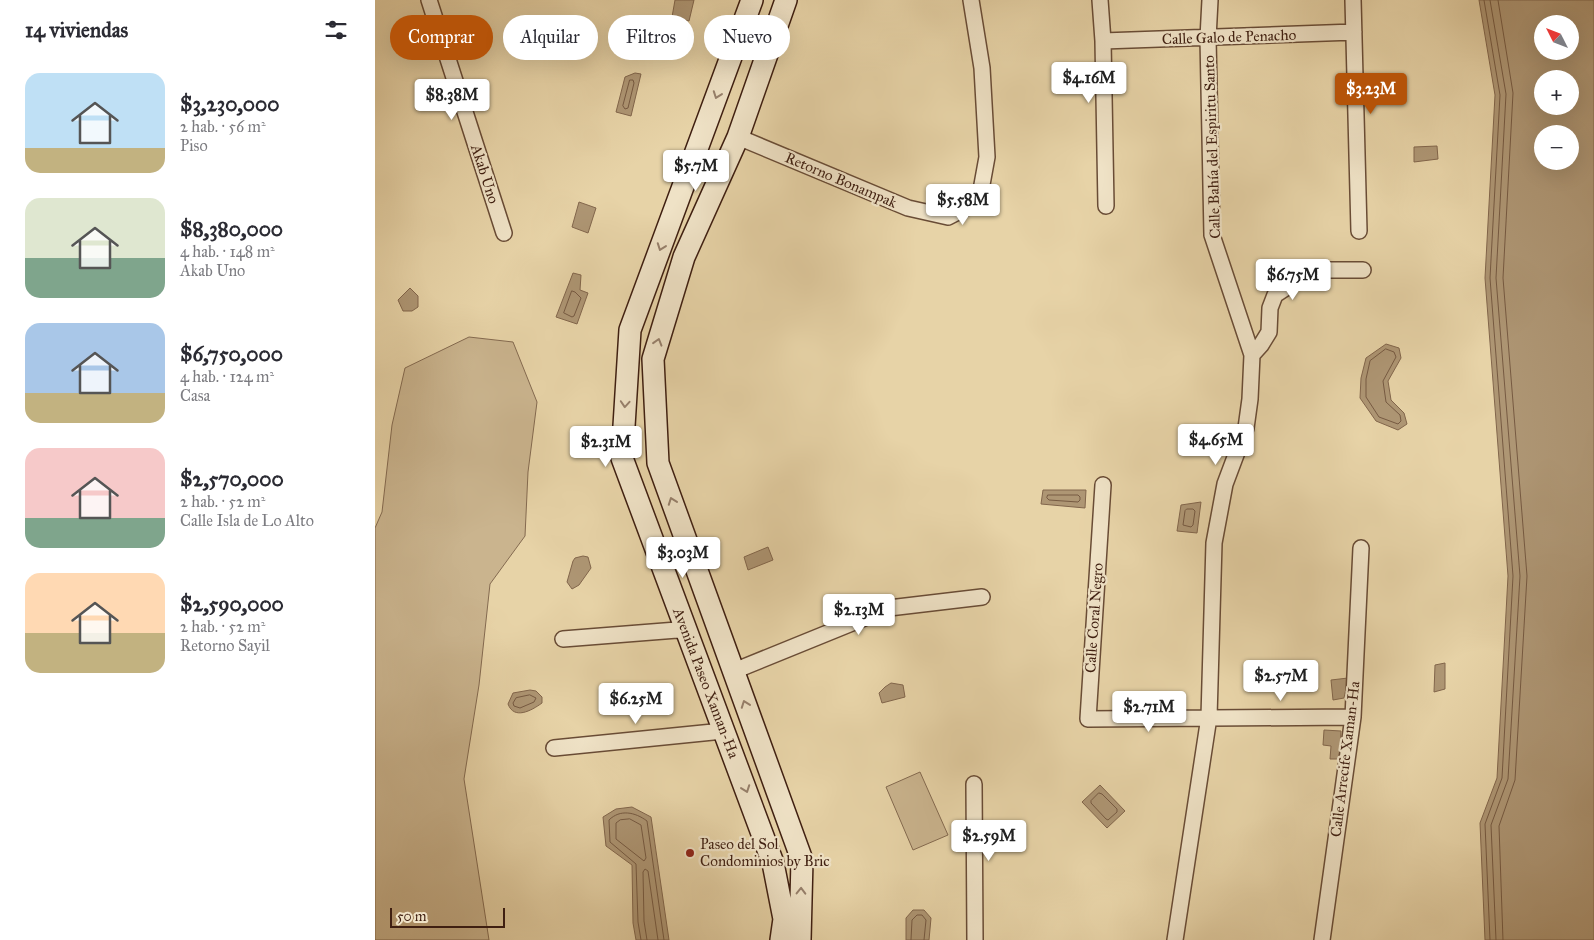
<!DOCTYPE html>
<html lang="es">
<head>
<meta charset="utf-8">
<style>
	body { margin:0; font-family:"IM FELL Great Primer",serif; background:#f7f7f7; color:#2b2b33; height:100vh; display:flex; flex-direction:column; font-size:19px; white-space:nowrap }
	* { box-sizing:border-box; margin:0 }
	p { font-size:16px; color:#7c7c81 }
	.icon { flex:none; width:28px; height:28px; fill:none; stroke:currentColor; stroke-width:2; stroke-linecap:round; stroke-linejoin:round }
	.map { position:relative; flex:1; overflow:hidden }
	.drawer { display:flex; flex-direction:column; background:#fff; width:375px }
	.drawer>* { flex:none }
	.top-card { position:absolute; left:15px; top:15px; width:475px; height:45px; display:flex; gap:10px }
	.needle { width:32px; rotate:312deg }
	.fabs { position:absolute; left:1159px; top:15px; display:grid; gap:10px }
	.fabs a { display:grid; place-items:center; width:45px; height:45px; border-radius:50%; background:#fff; box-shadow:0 5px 20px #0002; font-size:25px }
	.scale { position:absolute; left:15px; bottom:12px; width:115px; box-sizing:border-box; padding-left:5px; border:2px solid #3f1f11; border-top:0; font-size:14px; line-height:18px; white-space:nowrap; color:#3f1f11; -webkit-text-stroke:4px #efe2c6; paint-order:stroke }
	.price { position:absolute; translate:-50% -42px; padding:0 11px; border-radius:5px; background:#fff; color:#222; font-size:16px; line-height:32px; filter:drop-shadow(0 1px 2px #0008) }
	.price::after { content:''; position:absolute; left:50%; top:30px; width:15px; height:11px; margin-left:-8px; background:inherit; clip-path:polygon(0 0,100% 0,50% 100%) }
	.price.selected { background:#b45309; color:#fff }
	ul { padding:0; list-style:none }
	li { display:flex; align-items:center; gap:15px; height:125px; padding:0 25px }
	li span { display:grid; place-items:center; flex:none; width:140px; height:100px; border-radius:15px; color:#555 }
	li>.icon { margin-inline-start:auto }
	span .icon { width:60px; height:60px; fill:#fffc; stroke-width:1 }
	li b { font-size:21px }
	h2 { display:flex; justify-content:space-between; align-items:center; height:60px; padding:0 25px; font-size:21px }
	.tag { padding:0 18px; border-radius:22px; background:#fff; box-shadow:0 5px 20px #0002; font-size:18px; line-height:45px }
	.tag.selected { background:#b45309; color:#fff }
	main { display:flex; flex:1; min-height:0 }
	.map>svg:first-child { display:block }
</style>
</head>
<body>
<main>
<section class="drawer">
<h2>14 viviendas<svg class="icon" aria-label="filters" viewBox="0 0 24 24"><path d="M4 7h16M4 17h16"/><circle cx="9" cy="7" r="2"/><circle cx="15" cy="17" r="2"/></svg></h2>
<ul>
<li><span style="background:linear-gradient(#bfe0f5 75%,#c2b280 0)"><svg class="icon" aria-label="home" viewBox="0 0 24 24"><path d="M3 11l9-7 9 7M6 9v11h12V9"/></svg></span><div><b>$3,230,000</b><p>2 hab. · 56 m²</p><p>Piso</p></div></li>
<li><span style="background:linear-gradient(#dfe7d0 60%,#7fa58c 0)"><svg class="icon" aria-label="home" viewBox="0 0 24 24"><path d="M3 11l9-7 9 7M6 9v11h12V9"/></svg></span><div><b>$8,380,000</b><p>4 hab. · 148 m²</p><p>Akab Uno</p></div></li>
<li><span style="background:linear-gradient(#a9c7e8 70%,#c2b280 0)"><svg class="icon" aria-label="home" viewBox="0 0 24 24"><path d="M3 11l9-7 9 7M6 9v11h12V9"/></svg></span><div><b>$6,750,000</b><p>4 hab. · 124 m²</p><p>Casa</p></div></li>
<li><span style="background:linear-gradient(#f6c9c9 70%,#7fa58c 0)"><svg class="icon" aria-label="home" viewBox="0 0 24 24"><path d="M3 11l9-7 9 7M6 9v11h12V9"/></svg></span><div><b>$2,570,000</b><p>2 hab. · 52 m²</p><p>Calle Isla de Lo Alto</p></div></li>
<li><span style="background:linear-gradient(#ffd9b3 60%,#c2b280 0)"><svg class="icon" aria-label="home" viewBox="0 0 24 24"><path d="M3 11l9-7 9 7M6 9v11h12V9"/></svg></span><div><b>$2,590,000</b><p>2 hab. · 52 m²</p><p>Retorno Sayil</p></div></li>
</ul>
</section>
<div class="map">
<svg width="1219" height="940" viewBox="0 0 1219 940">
	<rect width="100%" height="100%" fill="#e7d3a7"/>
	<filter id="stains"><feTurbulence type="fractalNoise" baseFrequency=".004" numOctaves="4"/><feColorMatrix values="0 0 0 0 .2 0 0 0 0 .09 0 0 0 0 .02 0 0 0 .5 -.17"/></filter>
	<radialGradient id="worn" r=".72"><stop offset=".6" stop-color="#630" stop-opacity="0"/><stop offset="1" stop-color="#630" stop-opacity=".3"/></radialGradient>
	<path fill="#cab48e" stroke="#846a50" d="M94,337l44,5 24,60 -9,70 -3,64 -35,48 -11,101 -15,94 25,161h-114v-412l7,-16 10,-87 13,-57z
		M545,772l28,63 -35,15 -27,-63z"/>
	<path fill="#ae9674" stroke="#82664c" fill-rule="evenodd" d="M300,0h19l-5,21 -17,-4z
		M1104,0h115v940h-109l-5,-117 17,-45 11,-202 -23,-298 10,-183zM1168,24h27v27h-27zM1168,79h27v27h-27zM1168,134h27v27h-27z
		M260,73l6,1 -10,42 -15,-4 9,-35z
		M1062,146l1,13 -24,3v-15z
		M204,202l17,6 -8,25 -16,-6z
		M198,273l8,2 -1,15 8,3 -11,31 -21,-7z
		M35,288l8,8v11l-6,4h-9l-5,-11z
		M1011,344l13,4 2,10 -13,23 3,19 13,13 3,11 -9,6 -22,-9 -16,-23 1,-20 5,-20z
		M668,490h43l-1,18 -44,-4z
		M826,502l-4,31 -20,-2 4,-26z
		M393,547l5,13 -25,10 -4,-13z
		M208,556l5,1 3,11 -12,17 -7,4 -5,-7 6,-21 2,-3z
		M1070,663v26l-11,3 1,-27z
		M973,678l-4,20 -11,2 -2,-20z
		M516,683l12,2 2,12 -23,6 -3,-10 6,-6z
		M155,690l6,1 6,6v6c-11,8 -28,17 -34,1l5,-11z
		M949,730l17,1 -2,28h-9l1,-13 -8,-1z
		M725,785l25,26 -18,17 -25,-26z
		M257,807l19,10 18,123h-33l-3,-17 -1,-58 -26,-19 -3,-29 13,-8z
		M538,910h11l7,8 -2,22h-23v-22z"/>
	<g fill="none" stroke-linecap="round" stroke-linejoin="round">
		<path stroke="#765a42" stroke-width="1" d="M1109,0l16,95 -10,183 23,298 -11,202 -17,46 5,116
			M1115,0l16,94 -10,184 24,298 -12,203 -17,46 5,115
			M1123,0l15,93 -10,185 24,298 -12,204 -16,46 4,114
			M255,80h3l1,3 -6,25 -3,1 -2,-3z
			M197,291l3,1 6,6 -7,18 -2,1 -8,-4z
			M1011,349l8,3 2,5 -13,24 3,21 14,13 1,6 -3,3 -19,-7 -13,-20v-18l4,-18z
			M673,495h30l2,2v3l-2,2 -29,-2 -2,-2z
			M812,509h6l2,2 -2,14 -2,2 -8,-2 2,-14z
			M155,695l6,3 -2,4 -14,6 -6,-2 -1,-3 3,-5z
			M724,793l3,1 15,15v3l-9,8 -2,-1 -15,-16v-2z
			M255,819l11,6 5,33 -2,3 -28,-22v-16l4,-3z
			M266,940l-3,-18 -2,-58 -26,-22 -1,-22c11,-11 26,-8 38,1l17,119
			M272,940l-3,-19 -1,-49 2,-3 3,2 10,69
			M536,940l1,-20 5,-5h5l4,5 -2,20"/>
		<g stroke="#694c36" stroke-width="18">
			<path id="minor" d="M54,0l75,233
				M725,0l3,41 3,165
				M978,0l6,231
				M728,41l251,-9
				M363,137l170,71 40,9 31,-16 8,-44 -5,-89 -11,-68
				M877,355l9,-10 8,-13 1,-24 5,-13 29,-19 14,-6h45
				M728,485l-15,234 265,-2
				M188,639l114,-9 10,2
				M359,671l155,-63 93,-11
				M179,748l169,-17
				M599,784l1,156
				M800,940l34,-223 5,-174 11,-59 21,-56 4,-29 2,-44 -40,-120 -4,-197 2,-38
				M947,940l31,-223 8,-169"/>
		</g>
		<g stroke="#3f1f11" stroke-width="24">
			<path id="secondary" d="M377,0l-122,330 -8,128 151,405 11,56 -3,21
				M411,0l-48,137 -54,120 -31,102 5,104 144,397 -2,80"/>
		</g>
		<use href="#minor" stroke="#efe2c6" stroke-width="15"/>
		<use href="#secondary" stroke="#efe2c6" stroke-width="21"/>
	</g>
	<defs><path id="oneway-chevron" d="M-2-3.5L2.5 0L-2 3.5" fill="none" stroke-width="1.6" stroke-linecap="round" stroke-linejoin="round" transform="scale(1.25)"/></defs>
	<g stroke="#97806c">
		<use href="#oneway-chevron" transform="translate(342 95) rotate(110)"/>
		<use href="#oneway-chevron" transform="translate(286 247) rotate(110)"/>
		<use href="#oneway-chevron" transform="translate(283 342) rotate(-73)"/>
		<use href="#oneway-chevron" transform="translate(250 404) rotate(94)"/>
		<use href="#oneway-chevron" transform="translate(297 501) rotate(-110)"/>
		<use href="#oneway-chevron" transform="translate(370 704) rotate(-110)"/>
		<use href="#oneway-chevron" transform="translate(371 789) rotate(70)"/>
		<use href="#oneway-chevron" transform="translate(426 891) rotate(-89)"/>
	</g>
	<circle fill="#8f2418" stroke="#efe2c6" stroke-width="2" cx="315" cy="853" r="5"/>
	<g text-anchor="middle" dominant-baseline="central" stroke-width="4.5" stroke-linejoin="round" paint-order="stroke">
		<g font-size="15" fill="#3f1f11" stroke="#efe2c6">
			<text transform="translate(854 37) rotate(-2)">Calle Galo de Penacho</text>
			<text transform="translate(837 147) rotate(-92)">Calle Bahía del Espiritu Santo</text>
			<text transform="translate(110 174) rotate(72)">Akab Uno</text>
			<text transform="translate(466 180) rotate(23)">Retorno Bonampak</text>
			<text transform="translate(719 618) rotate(-86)">Calle Coral Negro</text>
			<text transform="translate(331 683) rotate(69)">Avenida Paseo Xaman-Ha</text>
			<text transform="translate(970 759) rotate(-83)">Calle Arrecife Xaman-Ha</text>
		</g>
		<g font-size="15" fill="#3f1f11" stroke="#efe2c6" text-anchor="start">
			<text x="325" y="844">Paseo del Sol<tspan x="325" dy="17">Condominios by Bric</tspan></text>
		</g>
	</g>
	<rect width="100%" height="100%" filter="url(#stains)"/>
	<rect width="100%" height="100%" fill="url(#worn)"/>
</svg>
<div class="fabs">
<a><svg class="needle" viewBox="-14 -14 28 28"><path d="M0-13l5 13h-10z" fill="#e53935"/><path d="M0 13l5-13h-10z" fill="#7c7c81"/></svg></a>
<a>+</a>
<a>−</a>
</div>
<div class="scale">50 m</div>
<b class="price" style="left:714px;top:104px">$4.16M</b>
<b class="price selected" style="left:996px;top:115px">$3.23M</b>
<b class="price" style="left:77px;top:121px">$8.38M</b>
<b class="price" style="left:321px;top:192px">$5.7M</b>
<b class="price" style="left:588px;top:226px">$5.58M</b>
<b class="price" style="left:918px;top:301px">$6.75M</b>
<b class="price" style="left:841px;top:466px">$4.65M</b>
<b class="price" style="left:231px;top:468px">$2.31M</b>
<b class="price" style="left:308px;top:579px">$3.03M</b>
<b class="price" style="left:484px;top:636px">$2.13M</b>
<b class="price" style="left:906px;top:702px">$2.57M</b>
<b class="price" style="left:261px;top:725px">$6.25M</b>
<b class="price" style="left:774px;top:733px">$2.71M</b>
<b class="price" style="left:614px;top:862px">$2.59M</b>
<div class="top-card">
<a class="tag selected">Comprar</a>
<a class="tag">Alquilar</a>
<a class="tag">Filtros</a>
<a class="tag">Nuevo</a>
</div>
</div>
</main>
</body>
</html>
